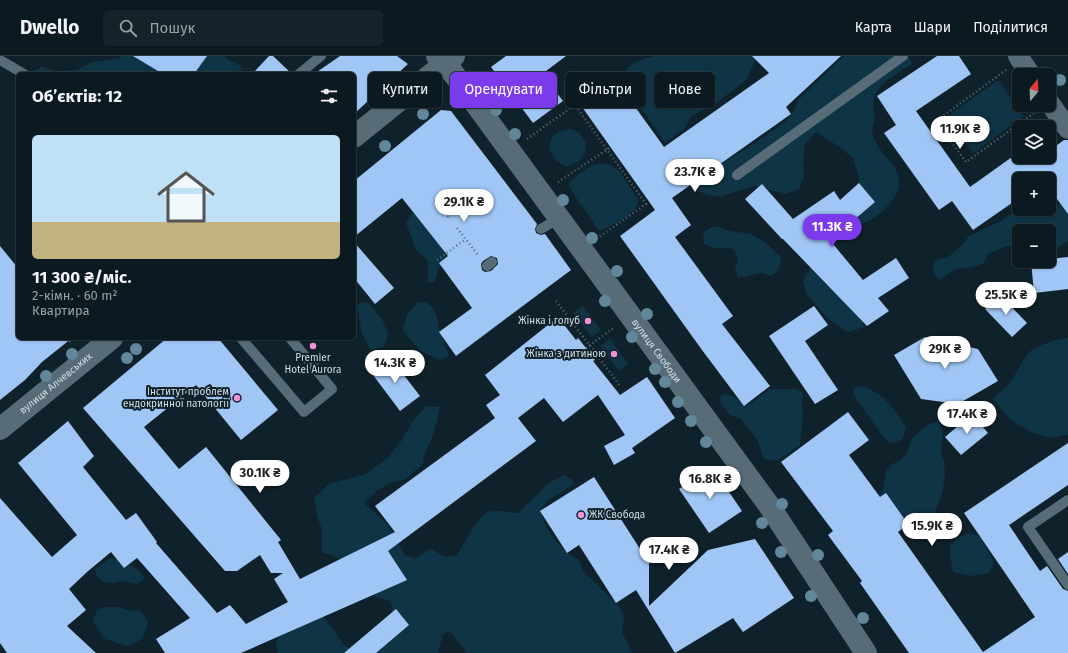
<!DOCTYPE html>
<html lang="uk">
<head>
<meta charset="utf-8">
<style>
	body { margin:0; font-family:"Fira Sans",sans-serif; background:#142329; color:#f1f3f6; height:100vh; display:flex; flex-direction:column; font-size:15px; white-space:nowrap }
	* { box-sizing:border-box; margin:0 }
	p { font-size:13px; color:#9aa1a5 }
	.icon { flex:none; width:22px; height:22px; fill:none; stroke:currentColor; stroke-width:2; stroke-linecap:round; stroke-linejoin:round }
	.map { position:relative; flex:1; overflow:hidden }
	.sheet { position:absolute; left:16px; top:16px; width:340px; height:268px; display:flex; flex-direction:column; background:#0b1a20; border-radius:6px; box-shadow:0 1px 3px #0004,0 0 0 1px #2b383e }
	.sheet>* { flex:none }
	.top-card { position:absolute; left:368px; top:16px; width:380px; height:36px; display:flex; gap:8px }
	.needle { width:26px; rotate:19deg }
	.fabs { position:absolute; left:1012px; top:12px; display:grid; gap:8px }
	.fabs a { display:grid; place-items:center; width:44px; height:44px; border-radius:6px; background:#0b1a20; box-shadow:0 1px 3px #0004,0 0 0 1px #2b383e; font-size:20px }
	.price { position:absolute; translate:-50% -34px; padding:0 9px; border-radius:14px; background:#fff; color:#222; font-size:13px; line-height:26px; filter:drop-shadow(0 1px 2px #0008) }
	.price::after { content:''; position:absolute; left:50%; top:24px; width:12px; height:9px; margin-left:-6px; background:inherit; clip-path:polygon(0 0,100% 0,50% 100%) }
	.price.current { background:#7c3aed; color:#fff }
	ul { padding:0; list-style:none }
	li { display:grid; align-content:center; gap:8px; height:212px; padding:0 16px }
	li+li { border-top:1px solid #2b383e }
	li span { display:grid; place-items:center; height:124px; border-radius:6px; color:#555 }
	li>.icon { margin-inline-start:auto }
	span .icon { width:72px; height:72px; fill:#fffc; stroke-width:1 }
	li b { font-size:17px }
	h2 { display:flex; justify-content:space-between; align-items:center; height:48px; padding:0 16px; font-size:17px }
	.pill { padding:0 14px; border-radius:6px; background:#0b1a20; box-shadow:0 1px 3px #0004,0 0 0 1px #2b383e; font-size:14px; line-height:36px }
	.pill.current { background:#7c3aed; color:#fff }
	header { display:flex; align-items:center; gap:24px; box-sizing:border-box; height:56px; padding:0 20px; background:#0b1a20; border-bottom:1px solid #2b383e }
	header strong { font-size:19px }
	nav { display:flex; gap:22px; margin-inline-start:auto; font-size:14px }
	.search { width:280px; height:36px; background:#142329; display:flex; align-items:center; gap:10px; box-sizing:border-box; padding:0 14px; border-radius:6px; color:#9aa1a5; font-size:15px }
	.map>svg:first-child { display:block }
</style>
</head>
<body>
<header>
<strong>Dwello</strong>
<div class="search"><svg class="icon" aria-label="search" viewBox="0 0 24 24"><circle cx="10" cy="10" r="6"/><path d="M15 15l6 6"/></svg>Пошук</div>
<nav><a>Карта</a><a>Шари</a><a>Поділитися</a></nav>
</header>
<div class="map">
<svg width="1068" height="597" viewBox="0 0 1068 597">
	<rect width="100%" height="100%" fill="#0f222b"/>
	<path fill="#0f3446" d="M122,0h103l2,3 13,6 3,9h-206l-4,-3 8,-4 16,4 20,-1 15,-8 28,-4z
		M655,0h102l-8,19 -5,7 -32,24 -21,10 -6,12 -20,15 -33,-48 -10,-10c3,-22 13,-24 33,-29z
		M844,0h64l4,8c-11,7 -35,20 -38,34 -2,7 0,14 1,21 0,4 -3,7 -3,11 0,4 3,11 5,15 8,13 19,18 22,35 5,19 -34,50 -51,46l-3,-6 12,-29 2,-13 -6,-20 -15,-12 -22,-14 -11,12 -2,16 1,17 -5,12 -13,5 -32,-8 -35,11 -12,-2 -9,-4 3,-13 20,-14 31,-19 34,-24 9,-12 4,-10z
		M998,24l26,36 -51,37 -26,-36z
		M571,73l7,3 8,10c-1,17 -4,18 -19,25l-10,-6 -8,-12c2,-15 7,-18 22,-20z
		M601,108l10,1 9,7 18,27c0,3 0,5 -1,7 -4,10 -28,21 -38,25l-30,-44v-5l21,-16z
		M1068,146v39l-14,9h-5v-19h-30v16l-13,-1 -18,8 -4,9 -12,4 -18,3 -15,10c-10,-11 -8,-22 8,-22l14,-12 8,-10 32,-15 18,-13v1h30v-4l6,1z
		M411,158h7l27,30 1,19 -9,7v6l-3,6 -6,1v-22l-12,-11 -10,-27z
		M712,171h7l11,4 21,3 15,9 15,14c0,9 -3,15 -11,19l-9,-3 -23,5 -3,-11 3,-8 -3,-8 -6,-4 -11,2 -14,-5 -1,-7 2,-6z
		M820,211l42,54 2,6 -16,5 -21,-14 -21,-25 -3,-12 7,-13z
		M363,246l6,1 14,18 5,13 -4,13 -13,3 -9,-16 -5,-29z
		M425,246c13,8 11,12 14,26 2,9 7,19 10,28l-9,4c-21,-8 -24,-13 -37,-30l4,-15 10,-12z
		M583,250l18,24 -9,7 -19,-24z
		M1068,282v97l-16,3 -19,-5 -21,-12 -19,-21c4,-7 8,-8 13,-13 9,-9 13,-21 20,-31 6,-10 31,-17 42,-18z
		M610,283l18,25 -9,7 -19,-25z
		M859,330c21,3 38,25 47,42l-4,12 -13,3 -8,-9 -27,-39v-7z
		M770,333h25l8,4 -1,12 1,11 -3,29 -20,14 -6,2 -10,-2 -6,-18 -10,-13 -7,-9 -11,-4 -11,-14 1,-5 5,-3c9,4 15,10 25,11z
		M426,350l14,1c-2,11 -5,22 -9,33 -4,9 -8,14 -8,24l-19,16 -15,3 -12,8 -13,12 23,21 18,31 9,4 18,-11c8,7 13,10 24,8 9,-12 21,-40 34,-45 7,-2 19,2 28,2l31,-30 15,-8 8,5 2,4 -27,17 -6,10 4,14 10,15 12,13 12,7 4,11 35,34 5,8 1,7 -2,12 10,21h-165l-17,-22 -7,3 -5,19h-160l-2,-9 4,-10 41,-20 17,22 5,8 11,7 29,-19 9,-20 -1,-11 -15,-4 -16,-22 -10,-9 -17,-11 -11,-2v-23l-5,-14 -3,-18 15,-14 37,-10 22,-17 14,-17 11,-19z
		M939,365l4,12 -2,18 3,11 1,16 -3,15 -7,19c-13,4 -26,4 -39,9l-20,-21 7,-10 3,-19 6,-7 8,-3 7,-8 5,-15 17,-14z
		M970,477l10,4 14,25 -5,11 -17,3 -19,-4 -3,-17v-9l7,-8z
		M110,502c16,4 25,7 35,20l-8,6 -17,-3 -7,2 -10,-1 -6,-6 -2,-7z
		M106,551h12l9,3 12,1 4,3 5,8 -2,8 -4,9 -15,7 -22,-7 -8,-11 -4,-8 4,-10z"/>
	<path fill="#a0c6f5" fill-rule="evenodd" d="M133,0h74l-13,18h-31z
		M269,0h4l19,18h-40z
		M340,0h57l11,8 -54,50v-40h-40z
		M506,0h60l-24,18 21,27 -30,22 -42,-56z
		M752,0h89l-55,51 5,7 -119,84 19,27 -16,12 58,79 -11,8 48,62 -26,20 -42,-56 -82,-114 35,-26 -80,-113 35,-25 54,75 105,-74z
		M937,0h22l12,18 -55,37 54,76 42,-30h37v-6l15,-11h4v74l-19,-26v-9h-30v19l-46,32 -21,-29 -13,9 -55,-77 12,-8 -19,-29z
		M441,54l10,1 86,113 -2,5 1,4 5,2 4,-1 26,36 -115,86 -17,-24 33,-24 -33,-45 9,-7 -46,-58 -48,39v-56zM491,200l6,2 1,6 -7,7 -6,1 -3,-2 -1,-6 2,-3z
		M859,127l16,19 -20,17 -6,-5 -26,18 40,48 33,-22 13,20 -31,20 11,13 -22,15 -84,-87h-1l-37,-40 17,-15 31,35 41,-28 6,9z
		M354,186l40,46 -19,16 -21,-26z
		M0,190l18,22v70h54l-30,24 -17,18 -25,20z
		M1068,201v32l-34,4 -3,-32h18v-2z
		M1000,239l27,28 -15,14 -27,-28z
		M814,250l14,19 -23,16 33,49 -23,14 -46,-68z
		M558,261l18,23 2,-2 8,10 9,12 -2,1 27,34 27,-18 28,41 -43,30 3,5 -21,12 -10,-19 21,-11 -27,-40 -35,27 -19,-24 -26,20 18,23 -148,110 19,29 -166,73h-76l-9,-14 34,-21 -53,-60 -13,10 -13,-16 -24,20 -18,17 17,21 -19,16 29,27h-89l-7,-10v-145l52,59 25,-22 -59,-72 50,-42 26,35 -11,11 43,53 10,-7 21,29 -1,1 61,70 13,-8 16,19 42,-22 -14,-23 9,-6h-12l-11,-18 -23,16h-12l-142,-163 84,-70h51l60,72 -37,30 -45,-55 -52,42 35,42 27,-22 75,93 -3,2 22,37 95,-47 -20,-26 120,-88 -9,-13 14,-10 -15,-20z
		M925,281l53,12 20,32 -40,23 -37,-5 -27,-44z
		M390,301l30,39 -20,15 -30,-40z
		M848,356l21,28 -20,15 31,42 6,-4 22,31 -10,8 85,120 52,-35 -71,-104 104,-70v42l-59,40 31,46 7,-5 16,23 5,2v62h-159l-49,-70 2,-2 -34,-46 5,-4 -52,-69z
		M972,358l16,19 -27,22 -16,-18z
		M712,411l30,44 -33,22 -30,-44z
		M594,421l55,86v43l59,-56 47,-11 39,59 -51,34 -10,-14 -58,35 -39,-63 -20,13 -37,-58 -12,8 -27,-42z
		M1068,496v22l-10,-15z
		M396,553l13,16 -33,28h-32z"/>
	<g fill="none" stroke-linecap="round" stroke-linejoin="round">
		<path stroke="#5c6c74" stroke-width="2.5" stroke-dasharray="1 3" stroke-linecap="butt" d="M1006,14l-70,51 30,41 68,-49
			M527,83l48,-34 71,99 -47,33
			M558,126l53,-35
			M445,157l5,6
			M457,172l21,27
			M437,204l29,-21
			M556,245l65,86
			M67,282l5,6
			M586,292l29,-21"/>
		<path stroke="#586c78" stroke-width="10" d="M0,4l24,14
			M299,18l22,-18
			M737,119l166,-119
			M541,173l18,-11
			M487,210l5,-4
			M241,282l63,74 28,-23 -42,-51
			M1068,444l-40,27 40,58"/>
		<path stroke="#586c78" stroke-width="20" d="M1018,0l13,19
			M1049,46l19,27"/>
		<g stroke="#586c78" stroke-width="22">
			<path d="M354,81l100,-81"/>
			<path id="s1" d="M0,373l112,-91"/>
		</g>
		<path stroke="#586c78" stroke-width="22" id="s2" d="M437,0l8,6 323,442 98,149"/>
	</g>
	<g fill="#63879a">
		<circle cx="1060" cy="24" r="6"/>
		<circle cx="488" cy="43" r="6"/>
		<circle cx="496" cy="54" r="6"/>
		<circle cx="423" cy="58" r="6"/>
		<circle cx="515" cy="78" r="6"/>
		<circle cx="385" cy="90" r="6"/>
		<circle cx="563" cy="144" r="6"/>
		<circle cx="592" cy="182" r="6"/>
		<circle cx="617" cy="215" r="6"/>
		<circle cx="605" cy="245" r="6"/>
		<circle cx="647" cy="258" r="6"/>
		<circle cx="632" cy="281" r="6"/>
		<circle cx="136" cy="293" r="6"/>
		<circle cx="72" cy="298" r="6"/>
		<circle cx="127" cy="302" r="6"/>
		<circle cx="655" cy="313" r="6"/>
		<circle cx="46" cy="320" r="6"/>
		<circle cx="665" cy="326" r="6"/>
		<circle cx="678" cy="346" r="6"/>
		<circle cx="691" cy="365" r="6"/>
		<circle cx="706" cy="386" r="6"/>
		<circle cx="782" cy="448" r="6"/>
		<circle cx="762" cy="467" r="6"/>
		<circle cx="781" cy="496" r="6"/>
		<circle cx="818" cy="499" r="6"/>
		<circle cx="811" cy="540" r="6"/>
		<circle cx="863" cy="562" r="6"/>
	</g>
	<g fill="#f391d5" stroke="#0f222b" stroke-width="1.5">
		<circle cx="588" cy="265" r="4"/>
		<circle cx="313" cy="290" r="4"/>
		<circle cx="614" cy="298" r="4"/>
		<circle cx="237" cy="342" r="4"/>
		<circle cx="581" cy="459" r="4"/>
	</g>
	<g text-anchor="middle" dominant-baseline="central" stroke-width="4" stroke-linejoin="round" paint-order="stroke">
		<g font-size="10" fill="#d2dde4" stroke="#0f222b" text-anchor="end">
			<text x="580" y="265">Жінка і голуб</text>
			<text x="606" y="298">Жінка з дитиною</text>
			<text x="313" y="302" text-anchor="middle">Premier<tspan x="313" dy="12">Hotel Aurora</tspan></text>
			<text x="229" y="336">Інститут проблем<tspan x="229" dy="12">ендокринної патології</tspan></text>
			<text x="589" y="459" text-anchor="start">ЖК Свобода</text>
		</g>
		<g font-size="10" fill="#d2dde4" stroke="#0f222b">
			<text stroke="none"><textPath href="#s2" startOffset="368">вулиця Свободи</textPath></text>
			<text stroke="none"><textPath href="#s1" startOffset="72">вулиця Алчевських</textPath></text>
		</g>
	</g>
</svg>
<div class="fabs">
<a><svg class="needle" viewBox="-14 -14 28 28"><path d="M0-13l5 13h-10z" fill="#e53935"/><path d="M0 13l5-13h-10z" fill="#9aa1a5"/></svg></a>
<a><svg class="icon" aria-label="layers" viewBox="0 0 24 24"><path d="M12 4l9 5-9 5-9-5zM3 14l9 5 9-5"/></svg></a>
<a>+</a>
<a>−</a>
</div>
<b class="price" style="left:960px;top:94px">11.9K ₴</b>
<b class="price" style="left:695px;top:137px">23.7K ₴</b>
<b class="price" style="left:464px;top:167px">29.1K ₴</b>
<b class="price current" style="left:832px;top:192px">11.3K ₴</b>
<b class="price" style="left:1006px;top:260px">25.5K ₴</b>
<b class="price" style="left:945px;top:314px">29K ₴</b>
<b class="price" style="left:395px;top:328px">14.3K ₴</b>
<b class="price" style="left:967px;top:379px">17.4K ₴</b>
<b class="price" style="left:260px;top:438px">30.1K ₴</b>
<b class="price" style="left:710px;top:444px">16.8K ₴</b>
<b class="price" style="left:932px;top:491px">15.9K ₴</b>
<b class="price" style="left:669px;top:515px">17.4K ₴</b>
<div class="top-card">
<a class="pill">Купити</a>
<a class="pill current">Орендувати</a>
<a class="pill">Фільтри</a>
<a class="pill">Нове</a>
</div>
<section class="sheet">
<h2>Об’єктів: 12<svg class="icon" aria-label="filters" viewBox="0 0 24 24"><path d="M4 7h16M4 17h16"/><circle cx="9" cy="7" r="2"/><circle cx="15" cy="17" r="2"/></svg></h2>
<ul>
<li><span style="background:linear-gradient(#bfe0f5 70%,#c2b280 0)"><svg class="icon" aria-label="home" viewBox="0 0 24 24"><path d="M3 11l9-7 9 7M6 9v11h12V9"/></svg></span><div><b>11 300 ₴/міс.</b><p>2-кімн. · 60 m²</p><p>Квартира</p></div></li>
</ul>
</section>
</div>
</body>
</html>
